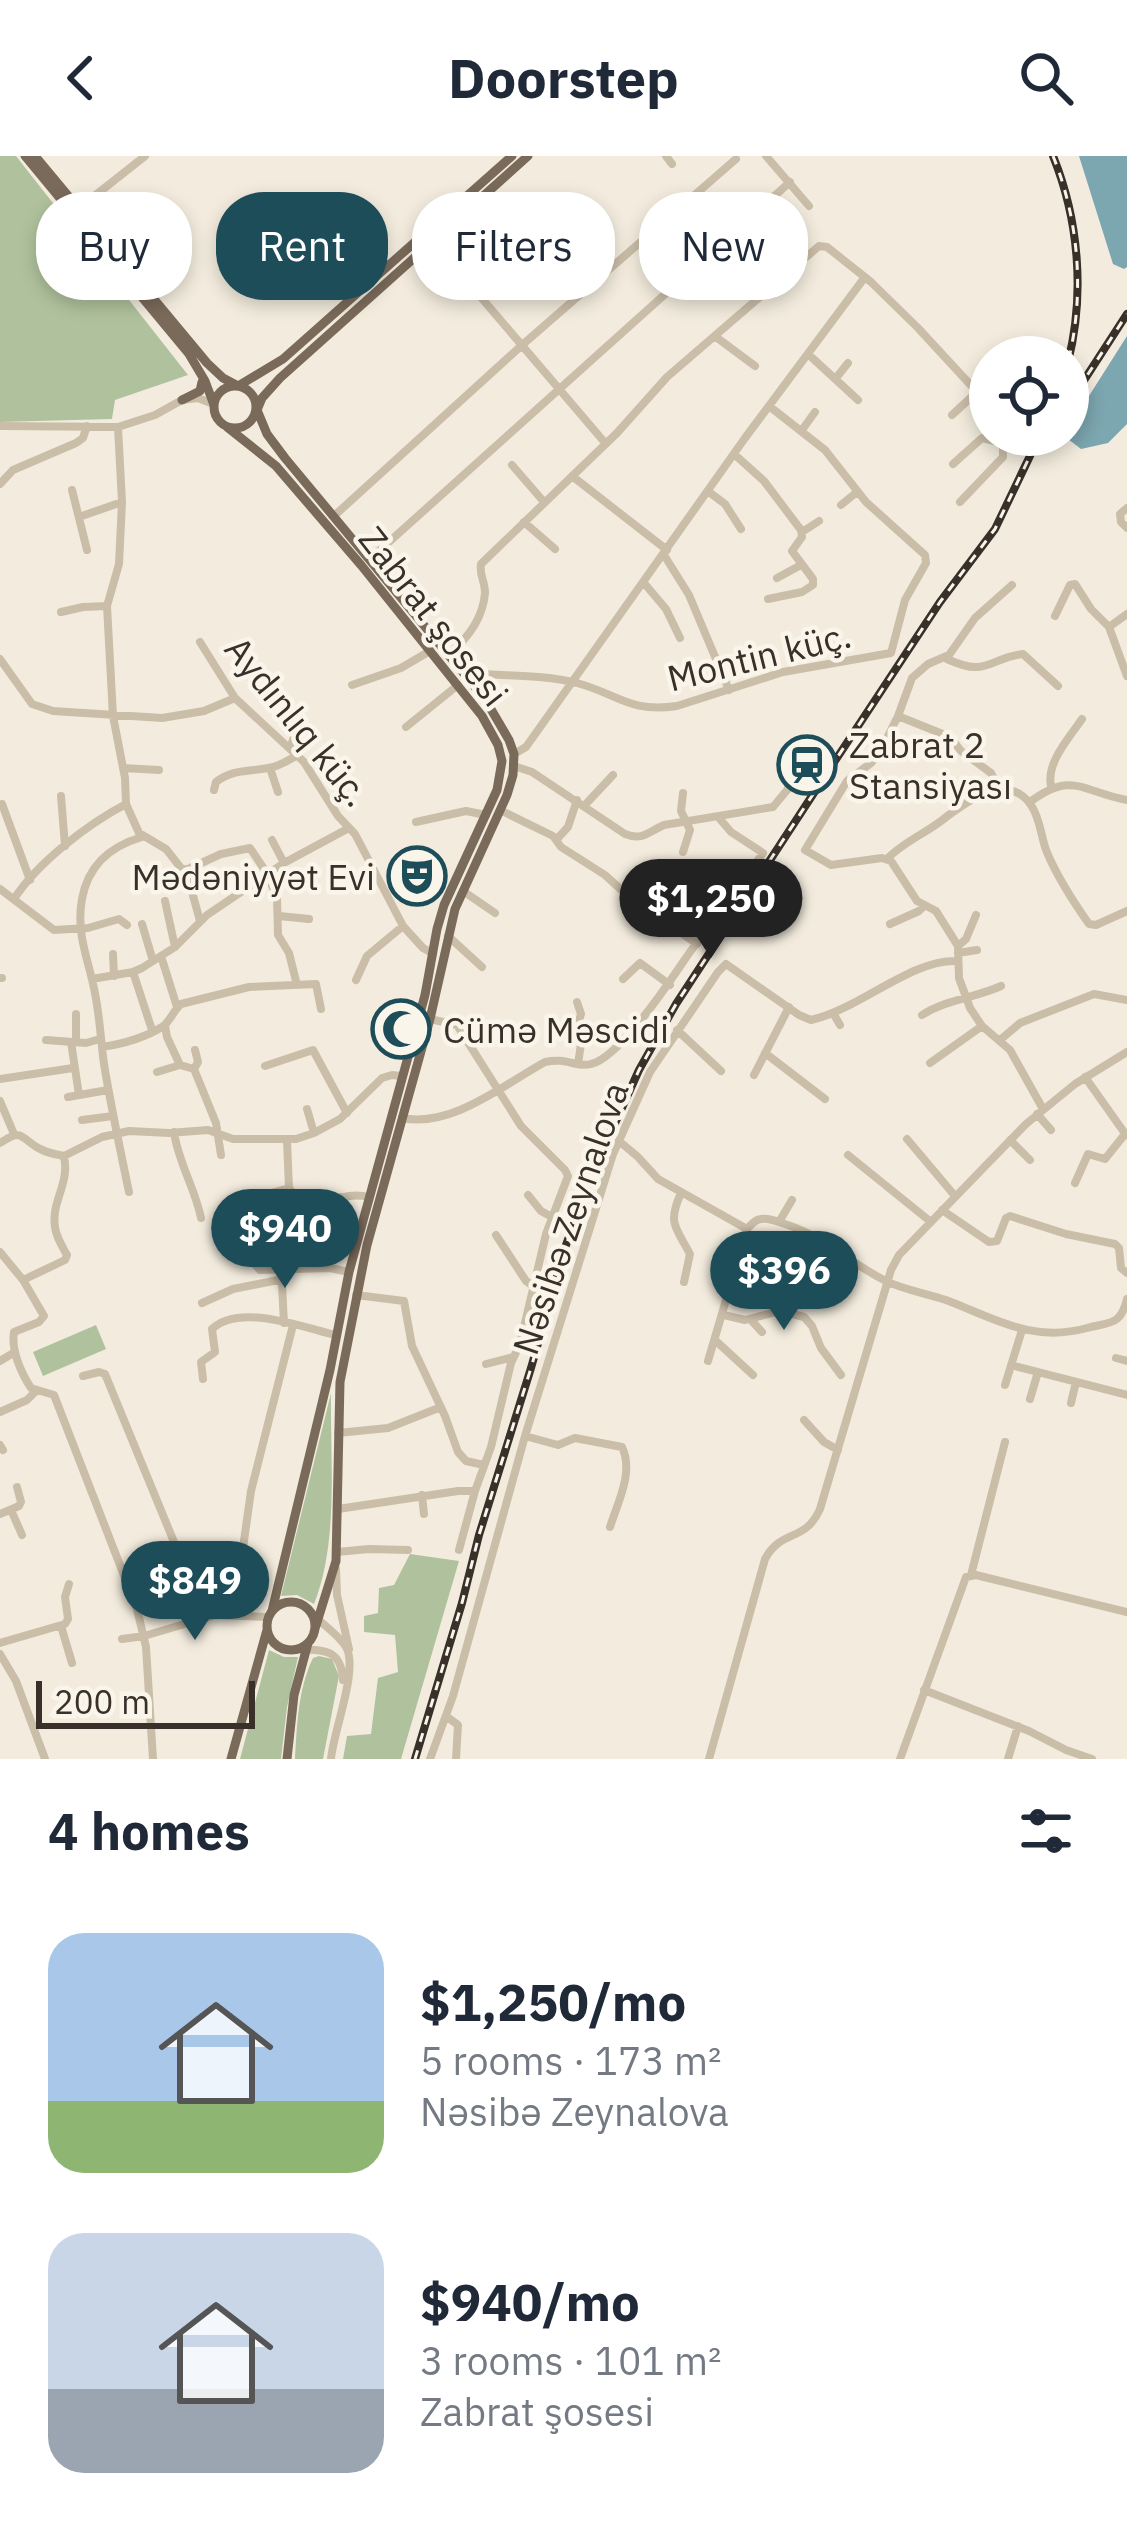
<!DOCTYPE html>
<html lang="en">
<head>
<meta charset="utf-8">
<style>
	body { margin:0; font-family:"IBM Plex Sans",sans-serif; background:#f6f6f7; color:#1f2937; height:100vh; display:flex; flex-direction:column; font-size:45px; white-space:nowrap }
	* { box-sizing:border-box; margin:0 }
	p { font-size:39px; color:#747a83 }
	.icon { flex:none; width:66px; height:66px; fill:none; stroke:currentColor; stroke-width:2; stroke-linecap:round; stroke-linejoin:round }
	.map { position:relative; height:1603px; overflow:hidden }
	.sheet { display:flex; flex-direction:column; background:#fff; flex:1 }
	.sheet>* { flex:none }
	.guide { position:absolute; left:36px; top:36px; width:1056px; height:108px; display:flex; gap:24px }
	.buttons { position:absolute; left:969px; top:180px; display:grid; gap:24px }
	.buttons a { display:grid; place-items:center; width:120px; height:120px; border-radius:50%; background:#fff; box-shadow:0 6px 18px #0003; font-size:60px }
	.scale { position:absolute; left:36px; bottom:30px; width:219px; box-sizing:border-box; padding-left:12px; border:6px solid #383029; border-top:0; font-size:33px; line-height:42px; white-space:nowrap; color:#383029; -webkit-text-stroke:9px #faf5ea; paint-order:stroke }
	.price { position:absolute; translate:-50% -102px; padding:0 27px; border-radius:42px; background:#1e4d5a; color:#fff; font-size:39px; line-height:78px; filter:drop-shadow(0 3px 6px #0008) }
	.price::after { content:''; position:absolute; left:50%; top:72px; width:36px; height:27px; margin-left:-18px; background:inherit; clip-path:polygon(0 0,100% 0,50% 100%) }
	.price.active { background:#222; color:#fff }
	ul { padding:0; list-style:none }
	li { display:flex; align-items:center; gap:36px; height:300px; padding:0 48px }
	li span { display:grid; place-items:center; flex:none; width:336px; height:240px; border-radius:36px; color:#555 }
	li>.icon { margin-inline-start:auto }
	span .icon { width:144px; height:144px; fill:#fffc; stroke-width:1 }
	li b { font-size:51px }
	h2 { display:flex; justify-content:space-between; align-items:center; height:144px; padding:0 48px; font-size:51px }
	.tag { padding:0 42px; border-radius:48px; background:#fff; box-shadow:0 6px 18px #0003; font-size:42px; line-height:108px }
	.tag.active { background:#1e4d5a; color:#fff }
	header { display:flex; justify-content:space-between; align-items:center; height:156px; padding:0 48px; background:#fff; font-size:54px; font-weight:700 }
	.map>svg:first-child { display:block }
</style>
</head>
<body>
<header><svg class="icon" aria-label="back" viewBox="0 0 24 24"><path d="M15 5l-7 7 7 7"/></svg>Doorstep<svg class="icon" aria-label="search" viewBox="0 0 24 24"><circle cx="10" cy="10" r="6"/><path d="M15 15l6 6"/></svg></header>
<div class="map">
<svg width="1127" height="1603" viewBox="0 0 1127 1603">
	<rect width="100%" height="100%" fill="#f3ecde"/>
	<path fill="#b0c29d" d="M0,0h16l172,219 -73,25 -3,19 -112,3z
		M96,1169l10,24 -63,27 -10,-24z
		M331,1237c-1,67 8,149 -17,211l-17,-9 -16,1z
		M410,1398l49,7 -58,198h-58l4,-23 24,-2 7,-56 20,-6 -3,-37 -31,-3v-16l14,-3 1,-25 15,-3z
		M269,1494l15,7h14l-11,50 -6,52h-41z
		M319,1500l13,3 7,17 -16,83h-28c2,-34 3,-70 18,-101z"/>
	<path fill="#7ca6b0" d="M1079,0h48v111l-3,2 -11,-5z
		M1127,180v88l-19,19 -27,6 -13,-10 7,-21z"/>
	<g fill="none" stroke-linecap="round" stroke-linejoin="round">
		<path stroke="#cbbea9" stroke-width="8" d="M666,0l6,8
			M766,0l43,50
			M78,53l67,-53
			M433,85l173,203
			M716,181l39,29
			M808,198l50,46
			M836,222l12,-15
			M952,259l25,-23
			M0,270l118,1 37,-12 27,-15 16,-2 15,6
			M118,271l4,75 -3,62 -12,42 6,110 12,62 1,26 13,29 27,16 15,19 5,2 14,51
			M802,274l13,-18
			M734,298l30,27 37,49 1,7 -10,14 21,28v6l-11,7 -34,7
			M953,308l29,-26 21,5
			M512,309l32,37
			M572,320l95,74
			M0,328l13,-14 63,-27 7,-5 4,-12
			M72,334l15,60
			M709,336l16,12 16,25
			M960,346l43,-45v-22
			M841,349l16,-13
			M1127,352l-7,6 1,8 6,6
			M334,360l187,-170 215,-187
			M79,361l43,-15
			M524,366l31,27
			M802,376l17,-11
			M664,399l25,40 40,95
			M370,403l420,-377
			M777,422l24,-13
			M644,427l22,26 14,29
			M1012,429l-37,33 -26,37 -21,9 -16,14 -14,38 -19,38 -8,9 -24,18 -42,69 26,15 51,-7 9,3 26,40 19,10 22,35 1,32 11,30 12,18 28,24 33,59
			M61,456l22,-5 24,-1
			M1055,460l15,-31 5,-1 16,25 18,18 18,49
			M1109,471l18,-13
			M200,486l35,56 69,64 34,54 17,18 48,92 20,22 9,5
			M449,498c18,-15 34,-36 36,-61 0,-12 -6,-18 -4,-29l136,-131 50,-56 152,-131 8,1 44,35 47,46 72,78
			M0,503l32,45 21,7 109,7 42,-7 31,-13
			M947,503c41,19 41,-1 76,-5l35,32
			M467,521l15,-3c31,2 64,1 95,9 41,11 52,30 100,23l106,-34 108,-19 14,-53 21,-37 -1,-8 -59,-53 -41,-52 -56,-44
			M352,529l49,-17 29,-17
			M289,548l5,33 -4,11
			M898,560l52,21 11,14 30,22 9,17
			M406,571l52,-42
			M514,598l12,-7 219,-309 120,-161
			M514,610l18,6 93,62c18,7 23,-2 39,-9l109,-18 15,-18 2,-18 11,-19
			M123,612l36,2
			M270,612l8,24
			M1051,630c-5,-23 18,-48 31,-67
			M214,634l2,-8c17,-13 31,-10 52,-14 11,-1 20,-8 30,-13
			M683,637l-2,18 9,19 -7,22
			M61,640l4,50
			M1030,646c43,-32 52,-10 97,-2
			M2,648l28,76
			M585,649l28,-30
			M500,654l53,26 8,11 44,28 23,21 69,48
			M416,666l50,-11 20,4
			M557,683l11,-12 9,-27
			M272,684l12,23
			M887,703c15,-16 37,-25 54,-38 23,-18 66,-51 90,-16 9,13 10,31 15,45 11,27 26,50 43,74l7,1 31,-14
			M186,714l35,-16 29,-6 18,27 9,24 1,36 11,18 8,32
			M0,733l54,41 34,-2 31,-9 8,6
			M463,735l32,22
			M14,743c24,-37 74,-75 112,-95
			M165,745l10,46
			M279,760l30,3
			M142,768l11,37
			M890,768l29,-13 5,-5
			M448,780l34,31
			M958,790l8,-7 10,-24
			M958,797l19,-3
			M113,798l1,22
			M161,800l16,51
			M133,816l19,58
			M0,822h2
			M92,823l41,-7 9,-4 33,-21 32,-32 77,-52 65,-35
			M623,823l17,-16 30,22
			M356,824l11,-24 36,-30
			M577,846l4,12 -4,13 4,17 -3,20
			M833,857l7,12
			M76,858v28
			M385,858l34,4
			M922,859c25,-16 53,-17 79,-29
			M430,863l27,6 64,101 44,44 3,6 -22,58 -26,110 -9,19 -20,84 -16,44 -16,59
			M165,870l2,11 13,28 14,4 22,54 5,32
			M677,874l44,41
			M46,884l40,3 14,-4
			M1000,884l20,-17 74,-29 33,6
			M71,886l8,53
			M102,891c20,-3 42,-9 60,-20 8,-5 11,-16 19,-23l68,-17 67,-3 5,25
			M765,897l60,46
			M930,907l52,-37
			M265,910l48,-16 34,63
			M194,913l4,-7 -3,-12
			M157,916l23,-7
			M754,919l35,-68
			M1085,921l41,58
			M0,923l73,-11
			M68,941l40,-7
			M0,945l14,33
			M307,953l7,24
			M1037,958l14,16
			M402,962c50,10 101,-33 143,-56 22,-5 31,6 46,2 27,-6 73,-74 88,-96 26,-39 56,-76 84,-115l-32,-21 -12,-14
			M82,964l31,-4
			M174,976c4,30 21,56 27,86
			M907,983l48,57
			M1010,984l20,20
			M287,985l2,47 12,15
			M619,985l19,16 20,22 89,50c5,-5 7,-9 14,-10 8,-2 20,4 27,6 38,13 62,38 96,55 19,10 42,13 62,20 50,19 86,43 141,28 24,-6 34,-3 40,-29
			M0,987c20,-13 18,-9 35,3 8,6 19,8 29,10l38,-19 27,-6 40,2 39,-3 25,9h63l18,-6 26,-14 42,-41 10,-3 9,1
			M848,999l83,67
			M1075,1027l13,-29 17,5 20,-25
			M129,1036c-9,-43 -18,-85 -25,-128 -3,-22 -4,-43 -8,-65 -5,-34 -21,-63 -14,-100 6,-34 29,-53 60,-62
			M681,1037c-14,31 -5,34 9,61l-6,28
			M528,1039l13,16 11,6
			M341,1041l-2,37 17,8
			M237,1047l52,-15
			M942,1054l47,32 8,-1 9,-23 4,-2 56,18 49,10 4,4 2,20 6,5
			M779,1066l13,-22
			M496,1079l30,46 7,5
			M0,1096l23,28 21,36 -5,6 -25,10c-3,18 7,41 17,56l23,7 83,214 9,38 7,112
			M251,1104l9,10 70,-2 19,4
			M23,1124l42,-20 2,-5c-5,-9 -11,-18 -12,-28 -4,-26 15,-43 9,-70
			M356,1139l48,6 8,45 33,70 13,36 8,9 18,4
			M202,1147l31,-14 50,-10
			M724,1159l21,5 35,-9 24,6 8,9 9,22 20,27
			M751,1164l11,12
			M284,1167l-5,-96 4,-17c14,-7 28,-5 43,-9 16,-3 26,-8 43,-4
			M716,1185l37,34
			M1116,1202l11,3
			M0,1205l15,-9
			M708,1205l39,-132
			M486,1208l27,-7
			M1011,1209l116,30
			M83,1220l16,-4 6,2 76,185 18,60
			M203,1223l-2,-17 14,-10 -3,-23c27,-26 90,-2 123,6
			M1005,1229l17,-55
			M1030,1243l8,-27
			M1071,1247l5,-21
			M0,1256l27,-12 9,-9
			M804,1264l20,22 14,8
			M338,1277l50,-5 53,-21
			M525,1280l33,9 17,-7 47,9c12,25 -4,55 -12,80
			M0,1289l3,5
			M422,1339l2,19
			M338,1353l120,-18h17
			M11,1354l11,25
			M0,1358l19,-8 2,-4 -4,-15
			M337,1396l32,-3 39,1
			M336,1413l1,26 12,54
			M971,1419l34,-133
			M311,1457c11,11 27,21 35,34 13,22 -13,85 -15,112
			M246,1458l4,-29 -9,-23 10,-71 42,-166
			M61,1470l11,37
			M122,1483l22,-3 71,-21 54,2
			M0,1487l65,-19 3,-5 -3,-22 4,-13
			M296,1493c27,1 45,-1 47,31
			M0,1498l16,27 29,78
			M924,1534l105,41 37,19 26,9
			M446,1560l12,9 -2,34
			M430,1603l23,-63 72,-260 88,-282 37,-82 68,-100 8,-8 73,51 12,5c49,-11 100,-61 146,-59
			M709,1603l56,-200c17,-31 40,-16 55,-50l71,-239 8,-15 127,-131 49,-40 52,-32
			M900,1603l66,-182 10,-2 151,37
			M1008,1603l10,-33"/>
		<path stroke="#7a6a5a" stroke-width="9" d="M25,0l164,198 16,27 9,24
			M35,0l172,207 16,15 15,8 45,-27 229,-203
			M214 251a21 21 0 1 1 42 0a21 21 0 1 1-42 0Z
			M182,244l18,-9 2,-9
			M227,271l49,39 85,99 121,151 16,29 4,16 -5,29 -53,115 -7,24 -12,66 -76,277 -19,98 -58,241
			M267 1470a24 24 0 1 1 48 0a24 24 0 1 1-48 0Z
			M314,1476l22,-71 4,-179 27,-137 63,-226 25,-110 52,-114 6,-20 1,-21 -5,-14 -24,-41 -200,-241 -18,-24 -10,-24 5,-12 18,-20 248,-222
			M231,1603l36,-129
			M287,1603l7,-64 14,-52"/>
		<g stroke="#383029" stroke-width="8">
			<path id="rail" d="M1053,0c26,64 32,139 15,206
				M1068,249l59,-91
				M415,1603l47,-156 17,-68 52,-167 35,-123 27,-73 46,-102 37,-66 149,-228 115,-174 55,-73 45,-94"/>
		</g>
		<use href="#rail" stroke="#faf5ea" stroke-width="3" stroke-dasharray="9" stroke-linecap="butt"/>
	</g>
	<defs>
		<g id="station-ring" transform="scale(3)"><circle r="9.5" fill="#faf5ea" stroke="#1e4d5a" stroke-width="1.5"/><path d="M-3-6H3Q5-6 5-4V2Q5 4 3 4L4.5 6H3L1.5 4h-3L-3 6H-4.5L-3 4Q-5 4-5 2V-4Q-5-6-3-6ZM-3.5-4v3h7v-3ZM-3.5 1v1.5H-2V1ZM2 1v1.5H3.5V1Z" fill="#1e4d5a"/></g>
		<g id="theatre-ring" transform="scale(3)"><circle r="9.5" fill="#faf5ea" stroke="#1e4d5a" stroke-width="1.5"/><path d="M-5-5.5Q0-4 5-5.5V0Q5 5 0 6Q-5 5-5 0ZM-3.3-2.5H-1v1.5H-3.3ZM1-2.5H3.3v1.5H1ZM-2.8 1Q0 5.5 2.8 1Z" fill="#1e4d5a"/></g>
		<g id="mosque-ring" transform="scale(3)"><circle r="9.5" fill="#faf5ea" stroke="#1e4d5a" stroke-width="1.5"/><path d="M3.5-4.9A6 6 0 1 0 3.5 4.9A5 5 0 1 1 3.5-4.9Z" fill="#1e4d5a"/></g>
	</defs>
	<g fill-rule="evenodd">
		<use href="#station-ring" x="807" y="609"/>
		<use href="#theatre-ring" x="417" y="720"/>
		<use href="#mosque-ring" x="401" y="873"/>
	</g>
	<g text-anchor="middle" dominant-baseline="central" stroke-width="9" stroke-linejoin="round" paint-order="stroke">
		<g font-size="36" fill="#383029" stroke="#faf5ea">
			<text transform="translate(434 460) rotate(52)">Zabrat şosesi</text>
			<text transform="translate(759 500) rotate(-14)">Montin küç.</text>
			<text transform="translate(298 565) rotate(51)">Aydınlıq küç.</text>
			<text transform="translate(570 1062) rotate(-71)">Nəsibə Zeynalova</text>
		</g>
		<g font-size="36" fill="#383029" stroke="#faf5ea" text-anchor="start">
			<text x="849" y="588">Zabrat 2<tspan x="849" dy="41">Stansiyası</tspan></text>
			<text x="375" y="720" text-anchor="end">Mədəniyyət Evi</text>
			<text x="443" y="873">Cümə Məscidi</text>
		</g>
	</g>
</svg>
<div class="buttons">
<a><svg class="icon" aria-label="locate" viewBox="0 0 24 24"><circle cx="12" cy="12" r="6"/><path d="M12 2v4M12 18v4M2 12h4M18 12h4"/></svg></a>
</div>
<div class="scale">200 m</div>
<b class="price active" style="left:711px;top:805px">$1,250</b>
<b class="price" style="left:285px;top:1135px">$940</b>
<b class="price" style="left:784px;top:1177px">$396</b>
<b class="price" style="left:195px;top:1487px">$849</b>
<div class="guide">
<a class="tag">Buy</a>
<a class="tag active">Rent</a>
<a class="tag">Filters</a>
<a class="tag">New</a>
</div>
</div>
<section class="sheet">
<h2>4 homes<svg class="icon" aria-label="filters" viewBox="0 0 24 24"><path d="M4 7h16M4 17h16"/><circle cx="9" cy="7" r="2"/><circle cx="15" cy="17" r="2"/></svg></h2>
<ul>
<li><span style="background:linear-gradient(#a9c7e8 70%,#8fb573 0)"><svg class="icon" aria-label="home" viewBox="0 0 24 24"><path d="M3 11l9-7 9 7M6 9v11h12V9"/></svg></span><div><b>$1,250/mo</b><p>5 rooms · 173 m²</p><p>Nəsibə Zeynalova</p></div></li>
<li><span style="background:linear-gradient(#c9d6e8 65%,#9aa5b1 0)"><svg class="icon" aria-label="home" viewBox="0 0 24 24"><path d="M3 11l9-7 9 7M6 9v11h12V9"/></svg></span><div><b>$940/mo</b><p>3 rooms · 101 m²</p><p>Zabrat şosesi</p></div></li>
</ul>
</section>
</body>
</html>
